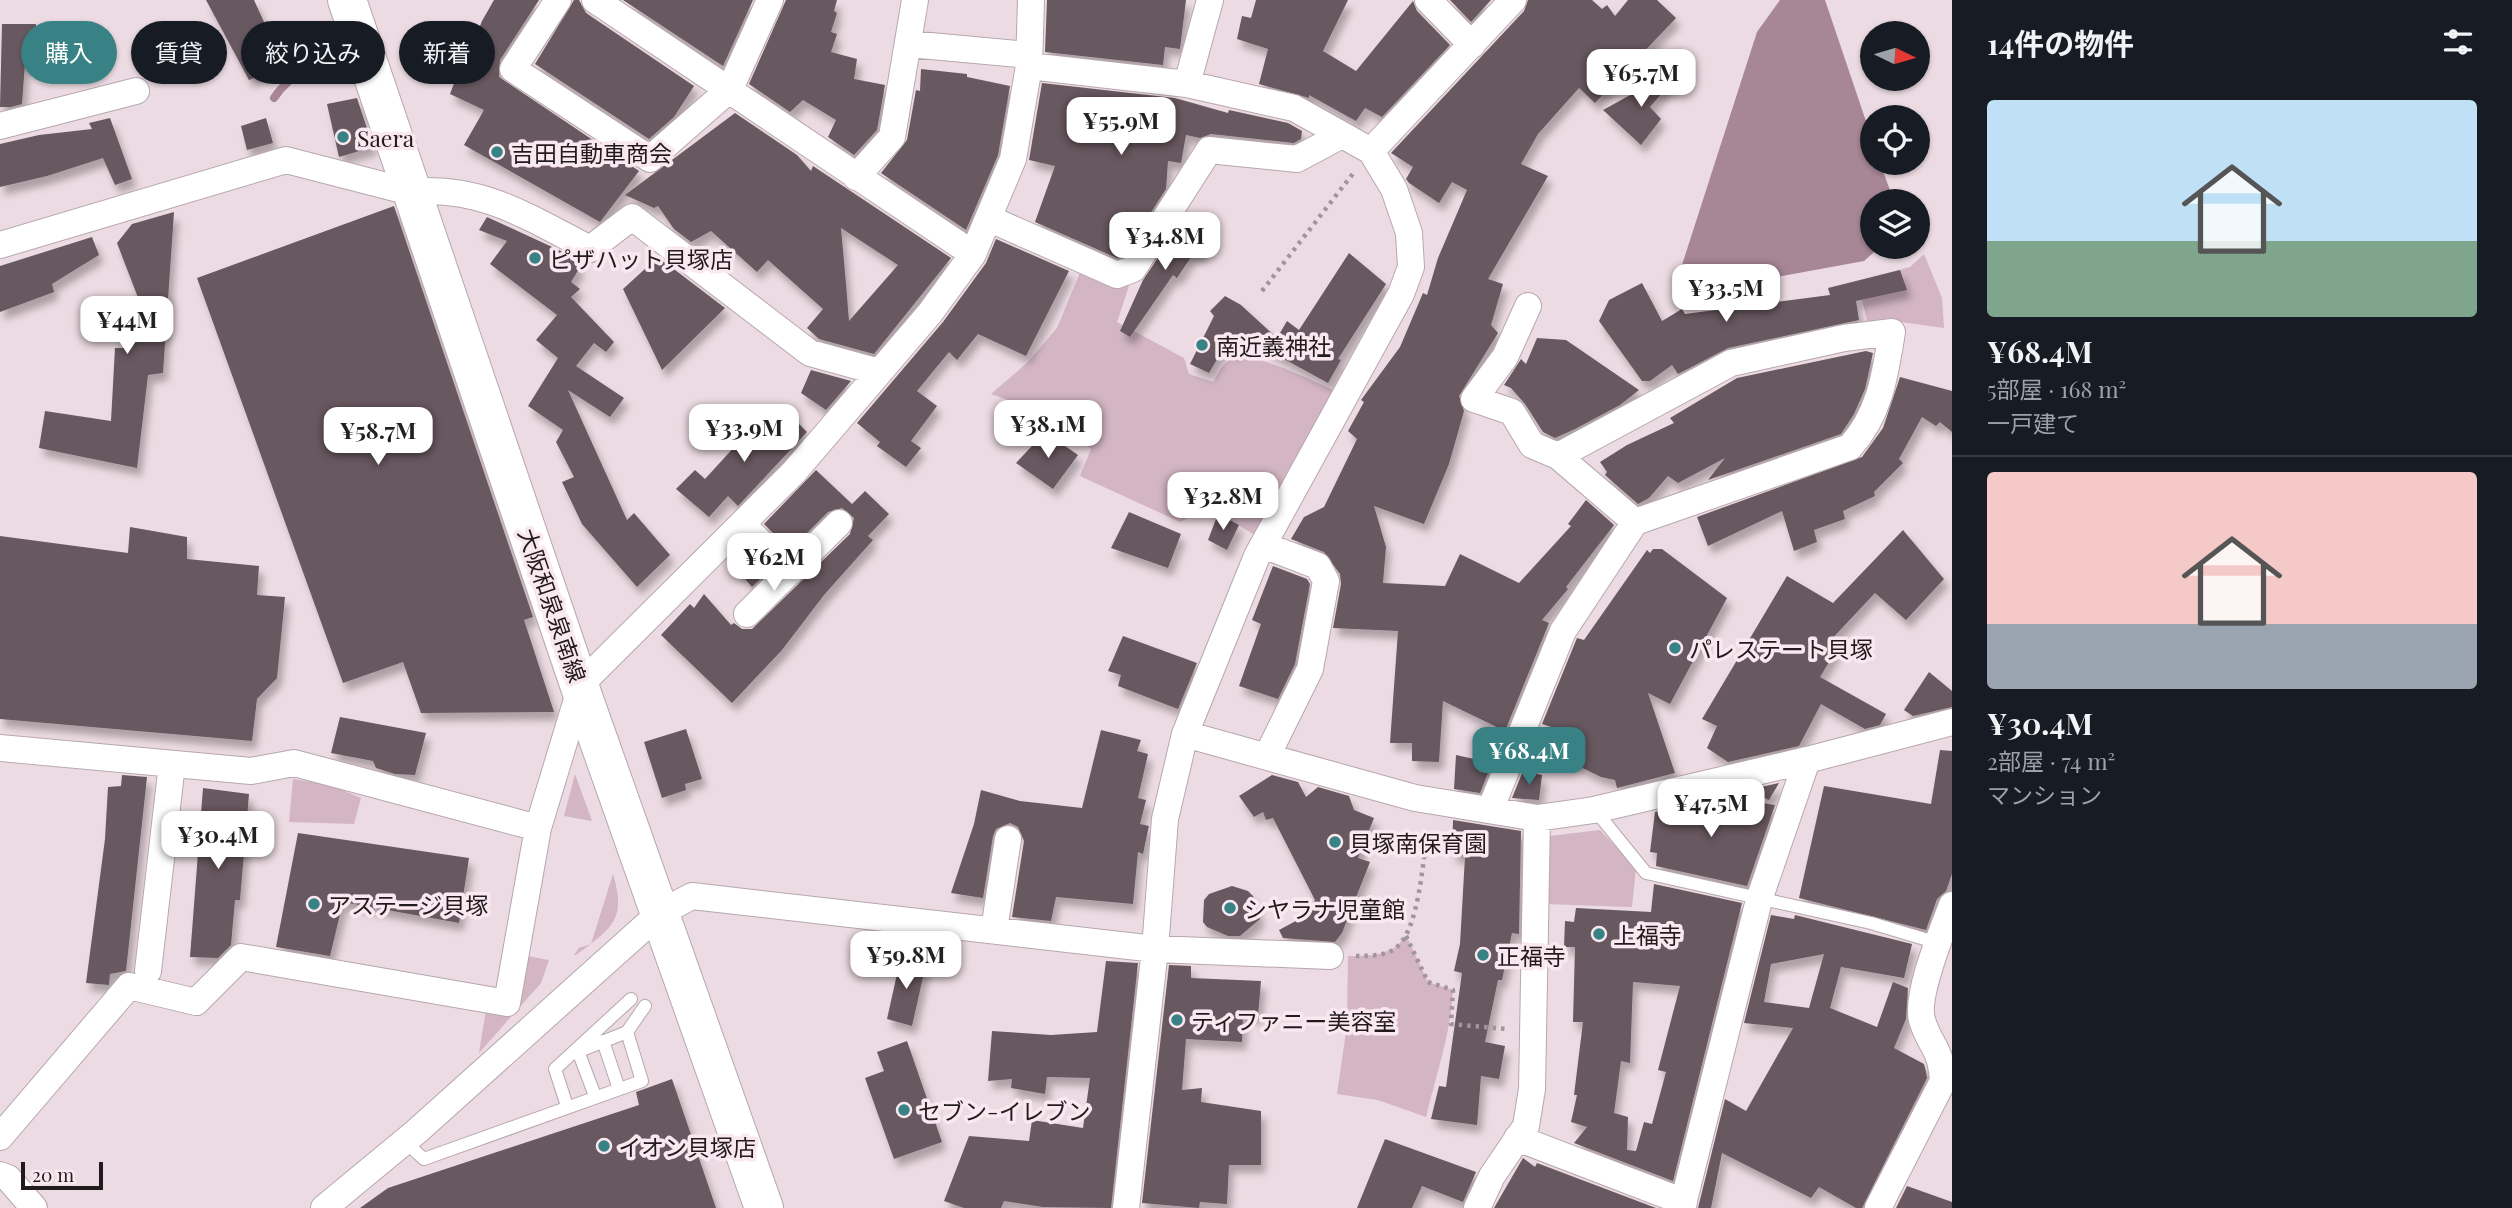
<!DOCTYPE html>
<html lang="ja">
<head>
<meta charset="utf-8">
<style>
	body { margin:0; font-family:"Playfair Display","Noto Sans JP",serif; background:#20242c; color:#f1f3f6; height:100vh; display:flex; flex-direction:column; font-size:26px; white-space:nowrap }
	* { box-sizing:border-box; margin:0 }
	p { font-size:23px; color:#9ea1a6 }
	.icon { flex:none; width:38px; height:38px; fill:none; stroke:currentColor; stroke-width:2; stroke-linecap:round; stroke-linejoin:round }
	.map { position:relative; flex:1; overflow:hidden }
	.panel { display:flex; flex-direction:column; background:#171b24; width:560px }
	.panel>* { flex:none }
	.banner { position:absolute; left:21px; top:21px; width:665px; height:63px; display:flex; gap:14px }
	.needle { width:46px; rotate:95deg }
	.tools { position:absolute; left:1860px; top:21px; display:grid; gap:14px }
	.tools a { display:grid; place-items:center; width:70px; height:70px; border-radius:50%; background:#171b24; box-shadow:0 2px 5px #0004; font-size:35px }
	.scale { position:absolute; left:21px; bottom:18px; width:82px; box-sizing:border-box; padding-left:7px; border:4px solid #211b1e; border-top:0; font-size:19px; line-height:24px; white-space:nowrap; color:#211b1e; -webkit-text-stroke:5px #f9e8ef; paint-order:stroke }
	.price { position:absolute; translate:-50% -60px; padding:0 16px; border-radius:14px; background:#fff; color:#222; font-size:23px; line-height:46px; filter:drop-shadow(0 2px 4px #0008) }
	.price::after { content:''; position:absolute; left:50%; top:42px; width:21px; height:16px; margin-left:-10px; background:inherit; clip-path:polygon(0 0,100% 0,50% 100%) }
	.price.on { background:#388184; color:#fff }
	ul { padding:0; list-style:none }
	li { display:grid; align-content:center; gap:14px; height:371px; padding:0 35px }
	li+li { border-top:2px solid #363941 }
	li span { display:grid; place-items:center; height:217px; border-radius:7px; color:#555 }
	li>.icon { margin-inline-start:auto }
	span .icon { width:126px; height:126px; fill:#fffc; stroke-width:1 }
	li b { font-size:30px }
	h2 { display:flex; justify-content:space-between; align-items:center; height:84px; padding:0 35px; font-size:30px }
	.tag { padding:0 24px; border-radius:32px; background:#171b24; box-shadow:0 2px 5px #0004; font-size:24px; line-height:63px }
	.tag.on { background:#388184; color:#fff }
	main { display:flex; flex:1; min-height:0 }
	.map>svg:first-child { display:block }
</style>
</head>
<body>
<main>
<div class="map">
<svg width="1952" height="1208" viewBox="0 0 1952 1208">
	<defs>
		<filter id="shadow"><feDropShadow dx="4.5" dy="8" stdDeviation="3.5" flood-color="#0004"/></filter>
	</defs>
	<rect width="100%" height="100%" fill="#ecdbe2"/>
	<path fill="#d3b5c3" d="M1924,254l18,44 2,30 -43,-6 -32,5 -12,-46 53,-14z
		M1082,268l47,18 -12,36 67,36 5,16 24,8c5,-8 11,-22 22,-24 27,-4 77,23 101,33l-81,144 -47,-27 -28,14 -100,-46 11,-27 -64,-42 -36,-13 37,-32 29,-34z
		M575,774l17,47 -28,-5z
		M293,779l37,6 31,13 -7,26 -65,-2z
		M1600,830l36,38 -4,39 -87,-3 5,-68z
		M613,874c14,47 -2,54 -37,81h-2l5,-7 12,-4z
		M1406,935l22,47 25,8c-2,43 -17,85 -27,127l-48,-17 -41,-6 10,-69 1,-69c23,0 45,0 58,-21z
		M521,955l28,5 -8,23 -62,70 7,-43z"/>
	<path fill="#a78695" d="M1780,0h45l47,139v24h8l14,38h-22v46h8l-16,14 -192,35 85,-264z"/>
	<g fill="none" stroke-linecap="round" stroke-linejoin="round">
		<path stroke="#a78695" stroke-width="8" d="M274,98c15,-23 41,-32 58,-53"/>
	</g>
	<path fill="#67595f" fill-rule="evenodd" filter="url(#shadow)" d="M206,0h48l30,66 -35,14z
		M494,0h45l-39,60 -1,17 140,94 -39,51 -136,-77 20,-35 -34,-16 11,-29 3,2 18,-46z
		M574,0h5l7,13 108,73 -20,31 -25,22 -114,-75z
		M623,0h130l-30,66z
		M786,0h51l-3,11 3,2 -6,19 6,2 -6,18 26,7 -3,20 31,6 -8,45 -23,25 -26,-18 8,-17 -33,-20 -13,12 -41,-28z
		M1047,0h139l-6,49 -15,-2 -2,18 -118,-13z
		M1256,0h92l-25,51 33,20 57,-70 4,10 33,34 -68,72 -17,-9 -9,13 -47,-26v3l-50,-14 9,-35 -31,-10 5,-23 9,2z
		M1450,0h41l-20,22z
		M1528,0h64l10,9 5,-4 8,11 13,-16h29l19,18 -81,85 -16,-15 -41,46 -17,30 27,12 -60,103 15,5 -12,41 7,8 -39,63 5,15 -15,53 -25,60 -50,-18 12,41 -3,36 62,3 15,-32 59,29 52,-57 -3,-2 18,-24 28,25 -48,62 2,2 -26,31 7,3 -44,108 -62,-30 -4,61 -27,-1v-18h-22l8,-112 -65,-3 8,-44 -1,-10 -16,-22 -33,-13 13,-22 20,-10 33,-68 -9,-8 16,-29 -3,-2 39,-53 23,-54 4,2 11,-37 29,-68 -15,-8 -13,21 -30,-20 -3,-4 7,-12 -22,-14 133,-142z
		M2,24h34l-3,39h-8l-3,41 -11,3h-11z
		M1681,67l2,2 -33,38 11,12 -20,26 -38,-35z
		M921,69l46,5v3l43,9 -12,69 -32,75 -85,-57 26,-33 9,-50 4,1z
		M1042,83l133,15 53,15 1,-3 59,13 14,8 -1,8 -7,4 -83,-9 -11,4 -14,-3 -5,28 -13,-2 -2,28 -43,67 -6,2 -82,-36 20,-56 -26,-6z
		M357,98l16,49 -34,10 -12,-53z
		M735,113l62,42 14,16 2,-5 138,92 -77,96 -55,-15 -12,-11 16,-19 -55,-49 -11,12 -46,-41 -20,11 -17,-13 -16,-23 -4,2 -29,-13zM841,228l57,37 -49,56 -3,-37z
		M110,118l22,61 -17,6 -12,-27 -56,18 -47,11v-43l39,-9 53,-6 -3,-6z
		M266,118l7,25 -26,7 -6,-24z
		M394,206l139,411 -9,3 30,92 -133,1 -18,-51 -60,21 -146,-405z
		M174,212l-11,161 -15,2 -11,93 -98,-20 6,-37 66,10 4,-73h13l2,-41 12,1 -25,-65 15,-19z
		M487,217l76,35 17,15 -9,15 9,7 -9,8 43,45 -8,10 -12,-9 -18,23 48,32 -14,19 -42,-27 59,130 7,-7 36,42 -33,32 -55,-63 -20,-42 12,-5 -18,-35 7,-12 -35,-24 30,-48 -22,-18 21,-25 -67,-51 17,-23 -28,-11z
		M1182,222l28,15 -11,20 -6,-3 -16,24 -4,-3 -43,62 -10,-6 23,-51z
		M92,237l7,18 -47,29 2,8 -54,20v-46z
		M996,239l73,32 -43,85 -48,-22 -21,26 -8,-8 -32,39 20,15 -26,35 10,7 -15,19 -29,-21 3,-4 -23,-19 86,-101 43,-59z
		M1349,253l37,31 -48,75 3,1 -13,23 -84,-46 -10,15 -9,-6 -16,27 -19,-9 24,-48 -4,-5 15,-15 16,9 36,33 10,-17 12,9z
		M658,257l67,51 -63,62 -39,-81z
		M1900,270l7,20 -51,11 3,19 -131,28 -50,26 -6,-9 -22,16h-8l-43,-60 10,-21 33,-17 20,38 20,-12 3,5 145,-19 -2,-7z
		M1537,338l29,2 73,50 -19,15 -45,24 -20,9 -12,-6 -18,-28 -14,-16 -7,-3 17,-26 5,5z
		M1866,351l7,2 -8,36 -11,25 -13,20 -133,46 17,-22 -47,25 -10,-7 -19,22 -11,6 -33,-29 2,-3 -7,-10 27,-17 47,-22 -4,-5 67,-40z
		M811,370l40,11 -25,29 -25,-17z
		M1900,377l52,14v41l-12,-10 -4,4 -14,-9 -23,42 4,4 -29,29 1,4 -32,15 2,8 -31,11 3,12 -23,9 -12,-40 -74,35 -11,-29 165,-60 21,-29z
		M782,407l25,25 -69,74 -10,-10 -19,21 -33,-28 19,-19 10,9 52,-57 6,5z
		M1045,432l33,23 -25,34 -37,-26z
		M816,470l36,34 13,-13 24,23 -21,22 5,4 -49,55 -42,55 -50,53 -71,-68 29,-31 4,4 10,-14 27,31 3,-2 8,6h10l98,-95 4,-16 -12,-10 -14,4 -38,38 -26,-26z
		M1129,512l52,22 -13,34 -57,-20z
		M1218,514l21,11 -12,25 -19,-10z
		M130,527l57,10v22l72,7 -2,29 28,2 -8,81 -20,21 -5,42 -252,-22v-183l128,17z
		M1903,530l41,49 -38,41 -31,-27 -47,50 9,6 -17,28 66,37 -6,11 -15,4 -44,-25 -22,42 -71,16 -21,-14 10,-22 -15,-7 85,-143 46,27z
		M1653,549h9l65,49 -57,106 -22,-11 27,80 -58,15 -2,-8 -14,-3 -51,-25 5,-24 -13,-4 35,-86 7,2 63,-90 3,3z
		M746,550l21,22 -15,15 -18,-21z
		M1273,566l34,13 3,5 -15,80 -17,35 -39,-13 22,-62 -9,-4z
		M1123,636l74,27 -19,46 -60,-23 3,-11 -13,-4z
		M1929,672l23,19v16l-39,9 -9,-6z
		M340,717l86,16 -11,42 -20,-1 -19,-6 -3,-7 -42,-8z
		M686,729l16,50 -17,5 1,6 -24,8 -18,-56z
		M1101,730l40,10 -4,11 11,3 -10,44 8,2 -6,24 9,2 -1,4 -5,24 -5,-2 -5,52 -77,-7 -5,24 -39,-4 12,-76 -6,-14 -8,-4 -14,6 -3,7 -10,62 -32,-5 23,-69 7,-34 39,11 62,7z
		M1940,750l12,1v123l-6,17 -9,8 -11,31 -127,-32 25,-112 107,18z
		M1456,755l36,8 -12,30 -26,-4z
		M1523,771l19,4 -3,25 -27,-2z
		M122,775l25,2 -21,194 -16,3 -1,11 -23,-2 19,-144 3,-52 13,-1z
		M1272,775l26,7 8,15 12,-10 31,9 5,14 20,8 -16,40 12,4 -28,71 -7,9 -52,-4 -4,-8 26,-14 10,-16 -42,-82 -7,2 -3,-8 -9,5 -15,-21z
		M1779,783l-10,17 -11,-5 3,-8z
		M203,788l46,6 -9,106h-5l-4,45 -13,13 -28,-1z
		M1716,798l35,17 5,-13 19,3 -28,81 -91,-20 1,-13 -7,-1 5,-40z
		M1453,820l68,11 -2,103 -7,-1 -10,47h-4l-13,62 20,4 -6,33 -18,-3 -4,49 -46,-6 8,-33 7,1 16,-114 -8,-2 6,-27 5,-87 -13,-3z
		M298,833l171,25 -10,65 -116,-21 -13,54 -54,-9z
		M1654,884l88,19 -69,278 -99,-38 13,-16 -16,-5 6,-27h-3l9,-73h-10l2,-75h-11l1,-26 9,1 2,-14 75,4zM1633,982l47,4 -22,84 8,2 -14,52 -8,-2 -8,29 -9,-1 1,-33 -14,-4 7,-52 9,2z
		M1232,886l16,5 5,5 7,23 -20,17h-12l-21,-9 -4,-5 1,-22 5,-6z
		M1771,915l23,4 1,-4 117,29 -8,34 -63,-11 -11,41 47,19 16,-45 15,6 -2,31 -12,29 30,16 2,8 1,6 -65,130h-6l-37,-21 -8,11 -89,-45 -11,55h-13l27,-109 21,12 47,-83 -49,-5zM1824,954l-15,54 -45,-6 7,-38z
		M901,956l25,8 -14,62 -25,-7z
		M1106,961l32,2 -27,245 -68,-1 -39,-6 -3,7h-37l-20,-7 25,-65 60,5 3,-21 51,8 7,-50 -43,-1 -2,17 -34,-6 1,-9 -24,2 4,-50 59,4 46,-3z
		M1169,965l22,1v12l70,3 -3,35 -15,-1 -1,27 -56,-3 -4,51 20,-2 -1,14 60,9v54h-32l-2,39 -27,-2 -1,6 -57,-5z
		M907,1041l35,101 -48,17 -29,-81 19,-7 -7,-19z
		M672,1079l44,129h-356l28,-20 251,-83 -3,-13z
		M1385,1139l91,33 -13,30 -41,-16 -10,22h-55z
		M1523,1158l12,9 2,-4 119,45h-162z
		M1907,1186l45,16v6h-56z"/>
	<g fill="none" stroke-linecap="round" stroke-linejoin="round">
		<g stroke="#b7a7ae" stroke-width="14">
			<path id="lane" d="M1595,810l51,63 225,50 67,20
				M603,1041l16,48
				M582,1050l45,-18 18,-26
				M578,1051l17,45
				M567,1106l-12,-37 76,-70
				M414,1150l10,9 218,-78 -15,-49"/>
		</g>
		<g stroke="#b7a7ae" stroke-width="28">
			<path id="street" d="M558,0l-45,69 137,90 80,-70 40,-89
				M595,0l378,254
				M1428,0l44,45
				M909,44l120,11
				M1029,66l158,18 107,24 77,43 23,38 15,44 2,34 -10,27 -144,262 -72,178 -20,85 -10,130 -29,259
				M1187,84l23,-84
				M0,126l136,-35
				M1371,151l142,-151
				M856,177l36,-40 23,-137
				M990,219l127,56 16,-6 76,-119 88,9 45,-24
				M0,245l286,-85 124,32c71,-7 120,26 180,57l42,-32 178,136 69,19
				M1528,306l-23,51 -31,42 38,13 20,33 26,11
				M742,524l48,48
				M1263,545l55,21 8,15 -16,88 -43,87
				M747,614l92,-91
				M1185,734l230,64 122,20 57,-8 213,-50 145,-38
				M0,748l251,23 43,-8 244,65 44,-145 212,-211 136,-159 43,-59 40,-95 16,-93 2,-66
				M1490,810l73,-179 72,-109 215,-75c30,-33 35,-72 42,-115l-48,6 -113,25 -173,93 77,66
				M994,930l14,-91
				M148,971l24,-207
				M0,1137l129,-151 67,16 45,-45 266,46 31,-175
				M1517,1138l167,64
				M0,1175l8,3 26,30
				M324,1208l92,-76 244,-219 32,-17 463,53 175,7
				M1477,1208l15,-32 34,-50 6,-37 5,-271
				M1682,1208l77,-308 48,-140
				M1878,1208l65,-127c-2,-34 -13,-34 -21,-61 -7,-25 21,-91 30,-115"/>
		</g>
		<g stroke="#b7a7ae" stroke-width="40">
			<path id="primary" d="M347,0l238,702 179,506"/>
		</g>
		<path stroke="#a1949a" stroke-width="4.5" stroke-dasharray="3.5 5" stroke-linecap="butt" d="M1262,291l93,-120
			M1406,936l22,46 25,8 -2,34 56,5
			M1356,956c12,0 27,0 37,-6 27,-16 30,-94 35,-124"/>
		<use href="#lane" stroke="#fff" stroke-width="12"/>
		<use href="#street" stroke="#fff" stroke-width="26"/>
		<use href="#primary" stroke="#fff" stroke-width="38"/>
	</g>
	<g fill="#388184" stroke="#f9e8ef" stroke-width="2.5">
		<circle cx="343" cy="137" r="7"/>
		<circle cx="497" cy="152" r="7"/>
		<circle cx="535" cy="258" r="7"/>
		<circle cx="1202" cy="345" r="7"/>
		<circle cx="1675" cy="648" r="7"/>
		<circle cx="1335" cy="842" r="7"/>
		<circle cx="314" cy="904" r="7"/>
		<circle cx="1230" cy="908" r="7"/>
		<circle cx="1599" cy="934" r="7"/>
		<circle cx="1483" cy="955" r="7"/>
		<circle cx="1177" cy="1020" r="7"/>
		<circle cx="904" cy="1110" r="7"/>
		<circle cx="604" cy="1146" r="7"/>
	</g>
	<g text-anchor="middle" dominant-baseline="central" stroke-width="7" stroke-linejoin="round" paint-order="stroke">
		<g font-size="23" fill="#211b1e" stroke="#f9e8ef" text-anchor="start">
			<text x="357" y="137">Saera</text>
			<text x="511" y="152">吉田自動車商会</text>
			<text x="549" y="258">ピザハット貝塚店</text>
			<text x="1216" y="345">南近義神社</text>
			<text x="1689" y="648">パレステート貝塚</text>
			<text x="1349" y="842">貝塚南保育園</text>
			<text x="328" y="904">アステージ貝塚</text>
			<text x="1244" y="908">シヤラナ児童館</text>
			<text x="1613" y="934">上福寺</text>
			<text x="1497" y="955">正福寺</text>
			<text x="1191" y="1020">ティファニー美容室</text>
			<text x="918" y="1110">セブン-イレブン</text>
			<text x="618" y="1146">イオン貝塚店</text>
		</g>
		<g font-size="23" fill="#211b1e" stroke="#f9e8ef">
			<text transform="translate(553 605) rotate(71)">大阪和泉泉南線</text>
		</g>
	</g>
</svg>
<div class="tools">
<a><svg class="needle" viewBox="-14 -14 28 28"><path d="M0-13l5 13h-10z" fill="#e53935"/><path d="M0 13l5-13h-10z" fill="#9ea1a6"/></svg></a>
<a><svg class="icon" aria-label="locate" viewBox="0 0 24 24"><circle cx="12" cy="12" r="6"/><path d="M12 2v4M12 18v4M2 12h4M18 12h4"/></svg></a>
<a><svg class="icon" aria-label="layers" viewBox="0 0 24 24"><path d="M12 4l9 5-9 5-9-5zM3 14l9 5 9-5"/></svg></a>
</div>
<div class="scale">20 m</div>
<b class="price" style="left:1641px;top:109px">¥65.7M</b>
<b class="price" style="left:1121px;top:157px">¥55.9M</b>
<b class="price" style="left:1165px;top:272px">¥34.8M</b>
<b class="price" style="left:1726px;top:324px">¥33.5M</b>
<b class="price" style="left:127px;top:356px">¥44M</b>
<b class="price" style="left:1048px;top:460px">¥38.1M</b>
<b class="price" style="left:744px;top:464px">¥33.9M</b>
<b class="price" style="left:378px;top:467px">¥58.7M</b>
<b class="price" style="left:1223px;top:532px">¥32.8M</b>
<b class="price" style="left:774px;top:593px">¥62M</b>
<b class="price on" style="left:1529px;top:787px">¥68.4M</b>
<b class="price" style="left:1711px;top:839px">¥47.5M</b>
<b class="price" style="left:218px;top:871px">¥30.4M</b>
<b class="price" style="left:906px;top:991px">¥59.8M</b>
<div class="banner">
<a class="tag on">購入</a>
<a class="tag">賃貸</a>
<a class="tag">絞り込み</a>
<a class="tag">新着</a>
</div>
</div>
<section class="panel">
<h2>14件の物件<svg class="icon" aria-label="filters" viewBox="0 0 24 24"><path d="M4 7h16M4 17h16"/><circle cx="9" cy="7" r="2"/><circle cx="15" cy="17" r="2"/></svg></h2>
<ul>
<li><span style="background:linear-gradient(#bfe0f5 65%,#7fa58c 0)"><svg class="icon" aria-label="home" viewBox="0 0 24 24"><path d="M3 11l9-7 9 7M6 9v11h12V9"/></svg></span><div><b>¥68.4M</b><p>5部屋 · 168 m²</p><p>一戸建て</p></div></li>
<li><span style="background:linear-gradient(#f6c9c9 70%,#9aa5b1 0)"><svg class="icon" aria-label="home" viewBox="0 0 24 24"><path d="M3 11l9-7 9 7M6 9v11h12V9"/></svg></span><div><b>¥30.4M</b><p>2部屋 · 74 m²</p><p>マンション</p></div></li>
</ul>
</section>
</main>
</body>
</html>
